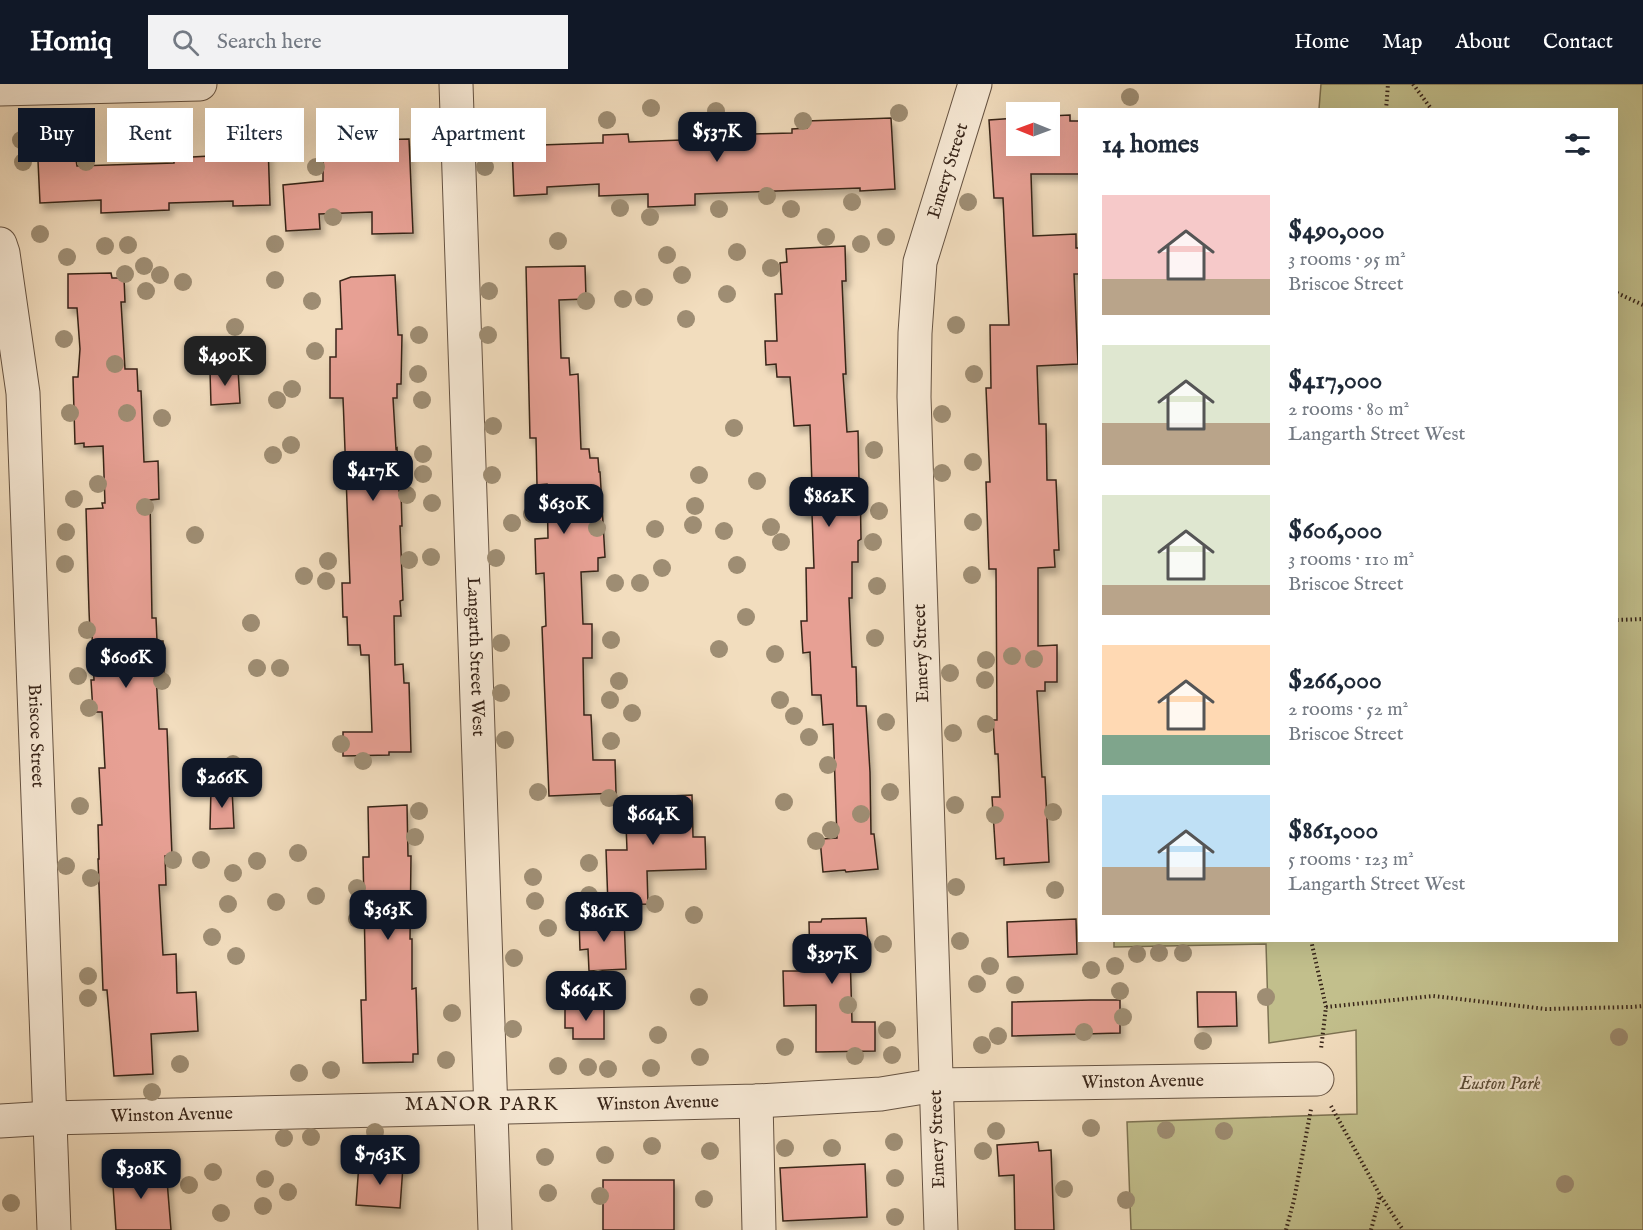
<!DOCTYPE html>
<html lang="en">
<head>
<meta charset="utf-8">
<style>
	body { margin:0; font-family:"IM FELL English",serif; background:#f2f2f3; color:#1f2937; height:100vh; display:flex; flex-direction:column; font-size:22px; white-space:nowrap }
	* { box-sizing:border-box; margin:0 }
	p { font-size:20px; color:#747a83 }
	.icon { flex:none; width:33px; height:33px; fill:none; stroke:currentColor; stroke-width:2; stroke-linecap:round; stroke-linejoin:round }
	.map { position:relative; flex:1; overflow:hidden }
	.drawer { position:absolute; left:1078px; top:24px; width:540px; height:834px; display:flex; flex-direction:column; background:#fff; border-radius:0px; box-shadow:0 6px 24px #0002 }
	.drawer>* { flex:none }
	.top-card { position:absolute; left:18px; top:24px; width:570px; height:54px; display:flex; gap:12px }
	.needle { width:39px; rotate:271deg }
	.controls { position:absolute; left:1006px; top:18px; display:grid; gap:12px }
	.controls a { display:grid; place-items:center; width:54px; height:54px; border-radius:0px; background:#fff; box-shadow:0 6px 24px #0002; font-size:30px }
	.price { position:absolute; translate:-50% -51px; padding:0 14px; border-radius:12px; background:#111827; color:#fff; font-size:20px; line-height:39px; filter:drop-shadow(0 2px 3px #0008) }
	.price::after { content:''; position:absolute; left:50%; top:36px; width:18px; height:14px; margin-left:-9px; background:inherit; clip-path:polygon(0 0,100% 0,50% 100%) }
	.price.current { background:#222; color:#fff }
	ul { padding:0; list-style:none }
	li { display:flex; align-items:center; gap:18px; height:150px; padding:0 24px }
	li span { display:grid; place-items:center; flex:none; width:168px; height:120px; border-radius:0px; color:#555 }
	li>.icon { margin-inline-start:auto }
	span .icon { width:72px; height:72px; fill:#fffc; stroke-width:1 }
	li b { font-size:26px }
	h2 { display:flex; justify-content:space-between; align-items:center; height:72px; padding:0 24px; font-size:26px }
	.tag { padding:0 21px; border-radius:0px; background:#fff; box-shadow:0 6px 24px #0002; font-size:21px; line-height:54px }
	.tag.current { background:#111827; color:#fff }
	header { display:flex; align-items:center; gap:36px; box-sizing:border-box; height:84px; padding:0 30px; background:#111827; color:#fff }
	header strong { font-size:28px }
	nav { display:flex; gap:33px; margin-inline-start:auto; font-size:21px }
	.search { width:420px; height:54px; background:#f2f2f3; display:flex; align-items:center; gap:15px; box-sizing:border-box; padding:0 21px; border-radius:0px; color:#747a83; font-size:22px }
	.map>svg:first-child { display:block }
</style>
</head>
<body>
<header>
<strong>Homiq</strong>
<div class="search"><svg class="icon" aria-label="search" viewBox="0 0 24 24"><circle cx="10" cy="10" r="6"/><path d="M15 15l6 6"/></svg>Search here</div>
<nav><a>Home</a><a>Map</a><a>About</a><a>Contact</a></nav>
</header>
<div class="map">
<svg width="1643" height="1146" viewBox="0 0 1643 1146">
	<defs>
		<filter id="shadow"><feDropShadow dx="3.5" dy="6" stdDeviation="3" flood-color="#0004"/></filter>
	</defs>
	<rect width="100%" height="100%" fill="#f2ddbe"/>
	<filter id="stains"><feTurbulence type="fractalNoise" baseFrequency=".00333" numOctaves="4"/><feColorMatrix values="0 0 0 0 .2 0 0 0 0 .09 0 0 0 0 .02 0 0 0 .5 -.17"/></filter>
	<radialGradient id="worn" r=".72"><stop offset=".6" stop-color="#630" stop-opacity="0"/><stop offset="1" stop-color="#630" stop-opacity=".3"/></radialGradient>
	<path fill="#c2bf8c" stroke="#7d7252" stroke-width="1.5" d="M1321,0h322v1146h-512l-4,-108 230,-8 -1,-84 -87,13 -3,-99 -152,3v-6l503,-1v-830l-298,-1z"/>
	<path fill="#e7a094" stroke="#382519" stroke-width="1.5" filter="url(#shadow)" d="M1070,31v6h10v53h-49l2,62 43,-2v14h4v26h-6l4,90 -41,2 2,58h7l1,56h9l3,70h-5l1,17 -17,1v78l19,-1v37h-12v9h-8l5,86h3l4,85 -45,3v-7l-8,1 -4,-62h8l-2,-43h-3l-2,-34h4l-1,-151h-7l-3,-87h4l-4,-94h5l-1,-63h19l-6,-127h-9l-5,-78 28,-2v28h33v-30z
		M891,34l4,71 -35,2v-3l-165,6v11l-47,2v-13l-49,2v-12l-52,3v7l-33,2 -2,-50 86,-3h5v-8l25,-1 1,8 80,-3v-1l44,-2v-2l39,-1v-4l15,-1v-7z
		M409,55l4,94 -41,1v-22l-53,2 1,15 -34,2 -3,-46 40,-4v-25l15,-1v-8l31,-1v-6z
		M246,60h22l2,61 -37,1v-5l-64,2v7l-68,3v-13l-61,3 -2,-42 38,-1 1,6 97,-3v-5l72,-4z
		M845,162l1,35h-4l4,93h-3l4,58 11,-1 1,50h1l1,58 -3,2v21h-6v36h-3l3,69h4l1,39h9l4,66 1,62h3l4,35 -32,3 -1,-2 -22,2 -3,-33 17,-1 -4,-114 -10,1 -2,-30h-9l-2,-43 -7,1 -2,-32h6l-1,-53h8l-2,-54h-10l-1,-28h11l-2,-61 -16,1 -4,-49h-13l-1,-13 -10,1 -1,-24h12l-2,-47h7l-2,-31 7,-1 -1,-13z
		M585,182l1,33 -27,1 2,58h8l1,17 8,-1 3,75h8l1,9h8l1,14h1l5,85 -7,1v13l-17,1 2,52h9v34h-9l1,57h7l2,45h22l1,33 -67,3 -7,-169 4,-1 -2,-53 -8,1 -1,-35 13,-1 -1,-54 -10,1 -1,-47h-6l-4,-171z
		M111,189l1,5h12l1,24h-4l4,67h12l1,22h3l3,71 14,-1 1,38 -9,1 2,118h4l1,23h6l1,33h-8l3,55h8l5,127h-7l1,29h-7l4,70 13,-1 1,39 19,-1 2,39 -47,3 2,40 -39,2 -7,-86h-4l-5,-131h1l-1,-34h4l-3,-57h6l-3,-56h-9l-2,-32h3l-2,-46h-2l-1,-24 -3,-101 17,-1 -1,-5h3l-2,-57 -19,1v-4l-9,1 -2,-67h5l2,-28 -3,-41h-9v-34z
		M395,191l3,60h4l-1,49h-4v14h-4l3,51 1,-1 2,43h2l1,35h-2l3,74 -3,1 1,15h-7l1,49 8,-1 1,19h5l2,69h-22v3l-46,1v-24h29l-3,-77h-8l-1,-10h-12l-1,-28h-4l-1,-34h8l-6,-160 -1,-25h-13v-41h6v-28h6l-2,-48 11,-4z
		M238,285l2,34 -29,2 -1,-34z
		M211,705h21l2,39 -24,1z
		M692,711l1,42h12l1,32 -59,2 1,33 -40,1 -2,-55h21l-2,-52z
		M407,721l1,51h3l-1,83h2v50l4,-1 2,66h-5v8l-50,1 -2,-63h5l-3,-143h6l-1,-50z
		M624,833l2,52 -37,2 -1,-22 -8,1 -1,-31z
		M866,834l3,34h-19l2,70h23v29l-59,1v-47l-32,1 -1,-35h17l1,-4h9l-1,-45h12l1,-3z
		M1076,835l1,35 -69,3 -1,-35z
		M1197,908h39l1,34 -39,1z
		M1091,916h29v33l-108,3v-34z
		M565,922h39v33h-31v-11h-8z
		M1038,1058l1,9 12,-1 3,80h-39l-1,-55 -15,1 -2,-31z
		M359,1079l44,3 -3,42 -44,-3z
		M865,1080l2,53 -84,4 -3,-53z
		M166,1084l5,62h-55l-4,-59z
		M603,1096h71v50h-71z"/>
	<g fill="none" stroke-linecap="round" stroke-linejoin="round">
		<g stroke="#665342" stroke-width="35">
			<g id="minor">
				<path id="s1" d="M456,0l39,1146"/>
				<path d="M0,5l200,-5"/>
				<path id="s2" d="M0,160l3,9 20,140 31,837"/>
				<path d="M756,1017l3,129"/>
				<path id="s3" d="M0,1037l50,-3 706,-17 125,-7 55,-9 381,-6"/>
				<path id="s4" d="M941,1146l-27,-833 1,-64 5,-71 55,-178"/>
			</g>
		</g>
		<path stroke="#382519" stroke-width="4" stroke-dasharray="1.5 3" stroke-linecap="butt" d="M1413,0l19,26
			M1386,26l2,-26
			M1617,209l26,12
			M1617,536l26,-1
			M1311,856l15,67 -5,42
			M1326,923l107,-11 113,13 85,-2 12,-1
			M1331,1022l49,89 23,35
			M1286,1146l8,-30 17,-91
			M1371,1146l9,-34"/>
		<use href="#minor" stroke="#f7e9d5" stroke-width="33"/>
	</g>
	<g fill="#9e8d73">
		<circle cx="1130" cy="13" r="9"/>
		<circle cx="651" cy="24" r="9"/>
		<circle cx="716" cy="27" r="9"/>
		<circle cx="899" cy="29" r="9"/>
		<circle cx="607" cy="36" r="9"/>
		<circle cx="803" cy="37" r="9"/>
		<circle cx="170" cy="43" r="9"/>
		<circle cx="244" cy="51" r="9"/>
		<circle cx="484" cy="52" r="9"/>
		<circle cx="741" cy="52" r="9"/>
		<circle cx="21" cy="56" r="9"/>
		<circle cx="44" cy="57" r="9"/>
		<circle cx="293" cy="59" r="9"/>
		<circle cx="343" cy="59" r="9"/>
		<circle cx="70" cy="60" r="9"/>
		<circle cx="23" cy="78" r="9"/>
		<circle cx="86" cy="78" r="9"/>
		<circle cx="316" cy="83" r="9"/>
		<circle cx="485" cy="83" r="9"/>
		<circle cx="767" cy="112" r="9"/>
		<circle cx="852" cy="118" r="9"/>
		<circle cx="968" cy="118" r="9"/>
		<circle cx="620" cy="124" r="9"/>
		<circle cx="719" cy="125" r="9"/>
		<circle cx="791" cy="125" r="9"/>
		<circle cx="333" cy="133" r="9"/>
		<circle cx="650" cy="133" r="9"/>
		<circle cx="40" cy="150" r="9"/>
		<circle cx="826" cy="153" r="9"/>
		<circle cx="886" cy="153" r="9"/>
		<circle cx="558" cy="157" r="9"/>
		<circle cx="275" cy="160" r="9"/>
		<circle cx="861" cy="160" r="9"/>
		<circle cx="128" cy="161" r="9"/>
		<circle cx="105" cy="162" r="9"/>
		<circle cx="737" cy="168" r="9"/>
		<circle cx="667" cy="171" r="9"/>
		<circle cx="67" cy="173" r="9"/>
		<circle cx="144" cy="182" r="9"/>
		<circle cx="771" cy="184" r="9"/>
		<circle cx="125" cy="190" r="9"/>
		<circle cx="160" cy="191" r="9"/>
		<circle cx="682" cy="191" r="9"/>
		<circle cx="275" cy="196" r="9"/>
		<circle cx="183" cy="198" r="9"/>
		<circle cx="146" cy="207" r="9"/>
		<circle cx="489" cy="207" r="9"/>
		<circle cx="727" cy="210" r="9"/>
		<circle cx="644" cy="213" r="9"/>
		<circle cx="623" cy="215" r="9"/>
		<circle cx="312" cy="217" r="9"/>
		<circle cx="586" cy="217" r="9"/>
		<circle cx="686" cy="235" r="9"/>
		<circle cx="956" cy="241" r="9"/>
		<circle cx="235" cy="243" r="9"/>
		<circle cx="419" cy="251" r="9"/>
		<circle cx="488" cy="251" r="9"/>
		<circle cx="64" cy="255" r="9"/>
		<circle cx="315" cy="267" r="9"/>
		<circle cx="115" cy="280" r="9"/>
		<circle cx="418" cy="290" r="9"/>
		<circle cx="974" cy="290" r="9"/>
		<circle cx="292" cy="305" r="9"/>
		<circle cx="277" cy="316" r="9"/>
		<circle cx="422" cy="316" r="9"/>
		<circle cx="70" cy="329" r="9"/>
		<circle cx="127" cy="329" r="9"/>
		<circle cx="942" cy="330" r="9"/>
		<circle cx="162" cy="334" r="9"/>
		<circle cx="493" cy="342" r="9"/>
		<circle cx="734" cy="344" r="9"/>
		<circle cx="291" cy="361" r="9"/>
		<circle cx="874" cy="366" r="9"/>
		<circle cx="423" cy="370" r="9"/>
		<circle cx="273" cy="371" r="9"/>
		<circle cx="973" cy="378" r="9"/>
		<circle cx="942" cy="389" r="9"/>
		<circle cx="423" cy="390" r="9"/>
		<circle cx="492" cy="391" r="9"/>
		<circle cx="699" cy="391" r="9"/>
		<circle cx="757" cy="397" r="9"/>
		<circle cx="98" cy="400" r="9"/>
		<circle cx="407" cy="411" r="9"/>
		<circle cx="74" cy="415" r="9"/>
		<circle cx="432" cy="419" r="9"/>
		<circle cx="695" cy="422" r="9"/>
		<circle cx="145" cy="423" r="9"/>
		<circle cx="879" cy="427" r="9"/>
		<circle cx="532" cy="430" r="9"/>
		<circle cx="973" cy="438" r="9"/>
		<circle cx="512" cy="439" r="9"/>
		<circle cx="693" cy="441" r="9"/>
		<circle cx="771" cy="443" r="9"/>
		<circle cx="597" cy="444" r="9"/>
		<circle cx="655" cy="445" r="9"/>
		<circle cx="724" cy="447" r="9"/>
		<circle cx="66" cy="448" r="9"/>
		<circle cx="195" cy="451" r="9"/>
		<circle cx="781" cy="458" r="9"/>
		<circle cx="873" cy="458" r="9"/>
		<circle cx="431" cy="473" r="9"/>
		<circle cx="496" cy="474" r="9"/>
		<circle cx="409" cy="476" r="9"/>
		<circle cx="328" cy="477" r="9"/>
		<circle cx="65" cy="480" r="9"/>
		<circle cx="737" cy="481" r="9"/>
		<circle cx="662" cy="484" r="9"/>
		<circle cx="972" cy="491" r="9"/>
		<circle cx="304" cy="492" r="9"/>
		<circle cx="326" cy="497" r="9"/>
		<circle cx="615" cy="499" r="9"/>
		<circle cx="640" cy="499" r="9"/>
		<circle cx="877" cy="502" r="9"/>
		<circle cx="746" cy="533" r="9"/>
		<circle cx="251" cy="539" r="9"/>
		<circle cx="87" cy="546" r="9"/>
		<circle cx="875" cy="554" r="9"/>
		<circle cx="611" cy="556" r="9"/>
		<circle cx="501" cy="559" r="9"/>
		<circle cx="719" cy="565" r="9"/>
		<circle cx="775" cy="570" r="9"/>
		<circle cx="1012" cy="572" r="9"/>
		<circle cx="1034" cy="575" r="9"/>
		<circle cx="986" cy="576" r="9"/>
		<circle cx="257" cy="584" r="9"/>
		<circle cx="280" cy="584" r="9"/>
		<circle cx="950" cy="589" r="9"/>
		<circle cx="78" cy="592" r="9"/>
		<circle cx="985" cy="596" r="9"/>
		<circle cx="162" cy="597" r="9"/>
		<circle cx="619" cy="597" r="9"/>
		<circle cx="501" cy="609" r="9"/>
		<circle cx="610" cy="616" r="9"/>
		<circle cx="780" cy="616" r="9"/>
		<circle cx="89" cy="624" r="9"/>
		<circle cx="632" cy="629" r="9"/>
		<circle cx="794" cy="632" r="9"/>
		<circle cx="886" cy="638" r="9"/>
		<circle cx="986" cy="640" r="9"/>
		<circle cx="953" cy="649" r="9"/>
		<circle cx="809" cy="653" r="9"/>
		<circle cx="505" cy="656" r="9"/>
		<circle cx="611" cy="657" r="9"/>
		<circle cx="341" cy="660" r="9"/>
		<circle cx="363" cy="677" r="9"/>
		<circle cx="233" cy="680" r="9"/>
		<circle cx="828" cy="681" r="9"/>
		<circle cx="538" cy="708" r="9"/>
		<circle cx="890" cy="708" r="9"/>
		<circle cx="609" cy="714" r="9"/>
		<circle cx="784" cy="718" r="9"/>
		<circle cx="955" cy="721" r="9"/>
		<circle cx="80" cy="722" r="9"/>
		<circle cx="419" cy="727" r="9"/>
		<circle cx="1053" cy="728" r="9"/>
		<circle cx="861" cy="730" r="9"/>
		<circle cx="995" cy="731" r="9"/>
		<circle cx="831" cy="746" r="9"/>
		<circle cx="415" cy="753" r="9"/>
		<circle cx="816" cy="757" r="9"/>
		<circle cx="298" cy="769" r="9"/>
		<circle cx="173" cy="776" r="9"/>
		<circle cx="201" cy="776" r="9"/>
		<circle cx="257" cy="777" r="9"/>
		<circle cx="589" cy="779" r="9"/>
		<circle cx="66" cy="782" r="9"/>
		<circle cx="233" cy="789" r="9"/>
		<circle cx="533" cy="793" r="9"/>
		<circle cx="91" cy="794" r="9"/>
		<circle cx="956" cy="803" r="9"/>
		<circle cx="357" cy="804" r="9"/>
		<circle cx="1055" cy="806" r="9"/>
		<circle cx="589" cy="811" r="9"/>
		<circle cx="316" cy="812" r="9"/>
		<circle cx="535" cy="817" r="9"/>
		<circle cx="276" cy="818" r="9"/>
		<circle cx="228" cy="820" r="9"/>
		<circle cx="655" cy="820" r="9"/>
		<circle cx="694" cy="831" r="9"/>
		<circle cx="357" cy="835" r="9"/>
		<circle cx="548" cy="844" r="9"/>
		<circle cx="212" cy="853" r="9"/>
		<circle cx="960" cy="857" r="9"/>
		<circle cx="883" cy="860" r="9"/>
		<circle cx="1159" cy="869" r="9"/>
		<circle cx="1183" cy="869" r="9"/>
		<circle cx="1137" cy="870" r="9"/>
		<circle cx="236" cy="872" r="9"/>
		<circle cx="514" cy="874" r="9"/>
		<circle cx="990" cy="882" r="9"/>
		<circle cx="1115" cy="882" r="9"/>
		<circle cx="1091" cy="886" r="9"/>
		<circle cx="88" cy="892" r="9"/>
		<circle cx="598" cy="895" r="9"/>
		<circle cx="977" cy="900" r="9"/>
		<circle cx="1015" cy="901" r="9"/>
		<circle cx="1120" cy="907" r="9"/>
		<circle cx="699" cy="913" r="9"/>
		<circle cx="1266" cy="913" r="9"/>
		<circle cx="88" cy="914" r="9"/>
		<circle cx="848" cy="921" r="9"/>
		<circle cx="452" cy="929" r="9"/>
		<circle cx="1123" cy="933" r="9"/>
		<circle cx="513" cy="945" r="9"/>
		<circle cx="887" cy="946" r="9"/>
		<circle cx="1084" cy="948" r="9"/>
		<circle cx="658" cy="951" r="9"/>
		<circle cx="998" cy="952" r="9"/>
		<circle cx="1619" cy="953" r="9"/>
		<circle cx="1203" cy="957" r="9"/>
		<circle cx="982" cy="961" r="9"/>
		<circle cx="785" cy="963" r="9"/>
		<circle cx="892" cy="971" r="9"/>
		<circle cx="855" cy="972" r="9"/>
		<circle cx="700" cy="973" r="9"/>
		<circle cx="446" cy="976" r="9"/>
		<circle cx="180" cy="980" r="9"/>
		<circle cx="558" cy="982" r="9"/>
		<circle cx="588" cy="983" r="9"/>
		<circle cx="651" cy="984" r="9"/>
		<circle cx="608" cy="985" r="9"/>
		<circle cx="331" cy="986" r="9"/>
		<circle cx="299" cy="989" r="9"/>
		<circle cx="152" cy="1008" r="9"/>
		<circle cx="1091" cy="1044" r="9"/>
		<circle cx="1166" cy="1046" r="9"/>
		<circle cx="996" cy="1047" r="9"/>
		<circle cx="1224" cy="1047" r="9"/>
		<circle cx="375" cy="1048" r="9"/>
		<circle cx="311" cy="1053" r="9"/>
		<circle cx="284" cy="1054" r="9"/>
		<circle cx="894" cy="1058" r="9"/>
		<circle cx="652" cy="1062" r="9"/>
		<circle cx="785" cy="1064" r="9"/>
		<circle cx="832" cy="1064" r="9"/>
		<circle cx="710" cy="1067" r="9"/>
		<circle cx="983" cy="1067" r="9"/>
		<circle cx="605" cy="1071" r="9"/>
		<circle cx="545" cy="1073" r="9"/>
		<circle cx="153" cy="1075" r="9"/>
		<circle cx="111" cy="1077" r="9"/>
		<circle cx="133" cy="1078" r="9"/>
		<circle cx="213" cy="1088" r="9"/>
		<circle cx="895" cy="1094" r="9"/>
		<circle cx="265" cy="1095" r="9"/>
		<circle cx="1565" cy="1100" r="9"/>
		<circle cx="189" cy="1101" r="9"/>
		<circle cx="1064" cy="1105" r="9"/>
		<circle cx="288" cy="1108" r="9"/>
		<circle cx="548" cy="1109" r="9"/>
		<circle cx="600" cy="1112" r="9"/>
		<circle cx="704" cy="1115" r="9"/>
		<circle cx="1126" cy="1116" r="9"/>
		<circle cx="11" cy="1119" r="9"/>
		<circle cx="263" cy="1122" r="9"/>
		<circle cx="221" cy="1129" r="9"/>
		<circle cx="895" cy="1133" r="9"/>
	</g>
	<g text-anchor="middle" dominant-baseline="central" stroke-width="4.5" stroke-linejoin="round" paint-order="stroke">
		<g font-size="18" fill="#382519" stroke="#f7e9d5">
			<text stroke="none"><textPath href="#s4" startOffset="1064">Emery Street</textPath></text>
			<text transform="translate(922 569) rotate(-92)">Emery Street</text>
			<text stroke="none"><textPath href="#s1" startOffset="573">Langarth Street West</textPath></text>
			<text stroke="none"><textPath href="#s2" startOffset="494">Briscoe Street</textPath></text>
			<text stroke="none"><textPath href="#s3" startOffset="1144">Winston Avenue</textPath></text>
			<text stroke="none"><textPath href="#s3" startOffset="658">Winston Avenue</textPath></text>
			<text stroke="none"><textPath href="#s3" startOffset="172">Winston Avenue</textPath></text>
			<text transform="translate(938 1055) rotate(-92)">Emery Street</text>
		</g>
		<g font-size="18" font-style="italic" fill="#5a4c36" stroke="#f7e9d5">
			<text x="1500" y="1000">Euston Park</text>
		</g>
		<g font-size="20" letter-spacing="1.5" fill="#382519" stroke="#f7e9d5">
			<text x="482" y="1020">MANOR PARK</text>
		</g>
	</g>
	<rect width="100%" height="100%" filter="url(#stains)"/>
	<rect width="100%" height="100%" fill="url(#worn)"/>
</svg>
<div class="controls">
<a><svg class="needle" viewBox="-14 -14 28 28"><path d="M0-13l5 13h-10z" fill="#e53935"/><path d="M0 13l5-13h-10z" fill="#747a83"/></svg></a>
</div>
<b class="price" style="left:717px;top:79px">$537K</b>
<b class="price current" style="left:225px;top:303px">$490K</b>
<b class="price" style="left:373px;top:418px">$417K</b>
<b class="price" style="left:829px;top:444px">$862K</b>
<b class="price" style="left:564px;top:451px">$630K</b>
<b class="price" style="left:126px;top:605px">$606K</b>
<b class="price" style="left:222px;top:725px">$266K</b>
<b class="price" style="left:653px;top:762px">$664K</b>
<b class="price" style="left:388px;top:857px">$363K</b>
<b class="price" style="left:604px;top:859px">$861K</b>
<b class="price" style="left:832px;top:901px">$397K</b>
<b class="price" style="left:586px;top:938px">$664K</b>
<b class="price" style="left:380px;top:1102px">$763K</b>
<b class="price" style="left:141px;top:1116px">$308K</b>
<div class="top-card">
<a class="tag current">Buy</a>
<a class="tag">Rent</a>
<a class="tag">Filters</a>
<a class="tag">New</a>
<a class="tag">Apartment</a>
</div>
<section class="drawer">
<h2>14 homes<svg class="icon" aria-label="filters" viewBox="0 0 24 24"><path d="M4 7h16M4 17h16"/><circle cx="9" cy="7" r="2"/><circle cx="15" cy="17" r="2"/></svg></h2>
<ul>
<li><span style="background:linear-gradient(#f6c9c9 70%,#b9a48a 0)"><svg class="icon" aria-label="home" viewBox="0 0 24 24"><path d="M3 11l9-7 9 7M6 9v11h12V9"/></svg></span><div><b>$490,000</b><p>3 rooms · 95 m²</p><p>Briscoe Street</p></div></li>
<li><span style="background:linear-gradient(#dfe7d0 65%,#b9a48a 0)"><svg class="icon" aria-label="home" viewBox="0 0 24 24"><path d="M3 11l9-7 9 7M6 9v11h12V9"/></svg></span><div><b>$417,000</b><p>2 rooms · 80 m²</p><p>Langarth Street West</p></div></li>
<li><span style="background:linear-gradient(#dfe7d0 75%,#b9a48a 0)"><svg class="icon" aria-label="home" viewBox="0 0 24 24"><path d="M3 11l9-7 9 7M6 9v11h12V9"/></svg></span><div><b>$606,000</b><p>3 rooms · 110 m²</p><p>Briscoe Street</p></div></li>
<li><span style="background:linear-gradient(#ffd9b3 75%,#7fa58c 0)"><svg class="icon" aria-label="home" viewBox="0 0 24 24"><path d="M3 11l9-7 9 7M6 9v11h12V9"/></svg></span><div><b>$266,000</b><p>2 rooms · 52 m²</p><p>Briscoe Street</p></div></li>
<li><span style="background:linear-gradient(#bfe0f5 60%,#b9a48a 0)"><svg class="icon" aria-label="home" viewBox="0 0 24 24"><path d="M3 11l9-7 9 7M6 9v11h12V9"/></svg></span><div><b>$861,000</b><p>5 rooms · 123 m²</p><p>Langarth Street West</p></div></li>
</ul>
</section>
</div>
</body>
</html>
